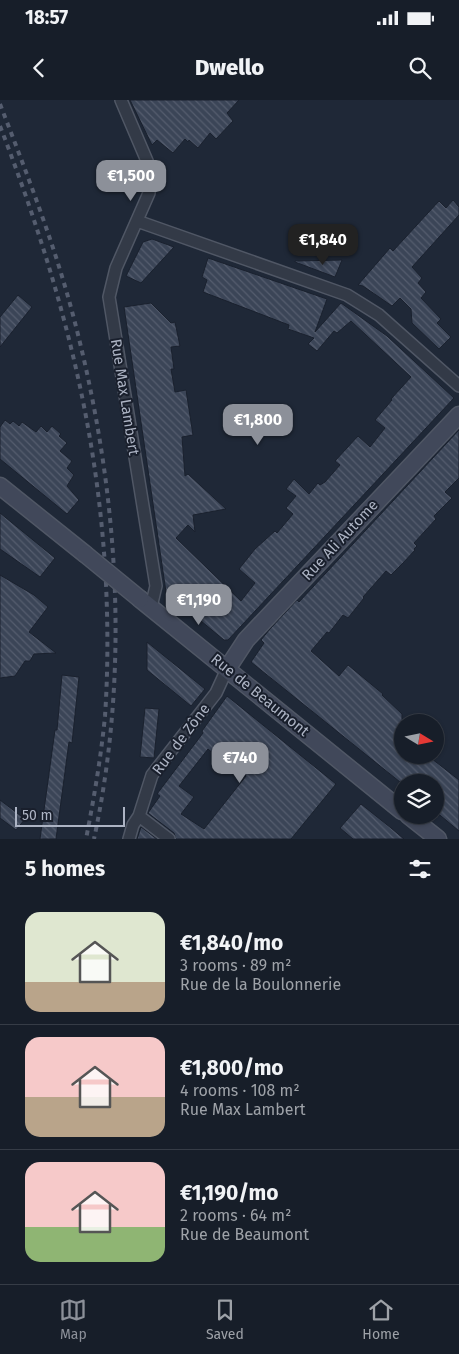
<!DOCTYPE html>
<html lang="en">
<head>
<meta charset="utf-8">
<style>
	body { margin:0; font-family:"Fira Sans",sans-serif; background:#242b35; color:#f1f3f6; height:100vh; display:flex; flex-direction:column; font-size:19px; white-space:nowrap }
	* { box-sizing:border-box; margin:0 }
	p { font-size:16px; color:#9ea2a8 }
	.icon { flex:none; width:28px; height:28px; fill:none; stroke:currentColor; stroke-width:2; stroke-linecap:round; stroke-linejoin:round }
	.map { position:relative; height:739px; overflow:hidden }
	.panel { display:flex; flex-direction:column; background:#171e29; flex:1 }
	.panel>* { flex:none }
	.needle { width:32px; rotate:100deg }
	.tools { position:absolute; left:394px; top:614px; display:grid; gap:10px }
	.tools a { display:grid; place-items:center; width:50px; height:50px; border-radius:50%; background:#171e29; box-shadow:0 1px 4px #0004,0 0 0 1px #363c46; font-size:25px }
	.scale { position:absolute; left:15px; bottom:12px; width:110px; box-sizing:border-box; padding-left:5px; border:2px solid #adb4c4; border-top:0; font-size:14px; line-height:18px; white-space:nowrap; color:#adb4c4; -webkit-text-stroke:4px #191f2c; paint-order:stroke }
	.price { position:absolute; translate:-50% -42px; padding:0 11px; border-radius:10px; background:#8c9099; color:#fff; font-size:16px; line-height:32px; filter:drop-shadow(0 1px 2px #0008) }
	.price::after { content:''; position:absolute; left:50%; top:30px; width:15px; height:11px; margin-left:-8px; background:inherit; clip-path:polygon(0 0,100% 0,50% 100%) }
	.price.selected { background:#222; color:#fff }
	ul { padding:0; list-style:none }
	li { display:flex; align-items:center; gap:15px; height:125px; padding:0 25px }
	li+li { border-top:1px solid #363c46 }
	li span { display:grid; place-items:center; flex:none; width:140px; height:100px; border-radius:15px; color:#555 }
	li>.icon { margin-inline-start:auto }
	span .icon { width:60px; height:60px; fill:#fffc; stroke-width:1 }
	li b { font-size:21px }
	h2 { display:flex; justify-content:space-between; align-items:center; height:60px; padding:0 25px; font-size:21px }
	.status { display:flex; justify-content:space-between; align-items:center; height:35px; padding:0 25px; background:#171e29; direction:ltr }
	.status svg { height:14px; fill:currentColor }
	header { display:flex; justify-content:space-between; align-items:center; height:65px; padding:0 25px; background:#171e29; font-size:22px; font-weight:800 }
	.dock { display:flex; justify-content:space-around; align-items:center; height:70px; border-top:1px solid #363c46; background:#171e29; font-size:14px; color:#9ea2a8 }
	.dock a { display:grid; justify-items:center; gap:2px }
	.dock .selected { color:#8c9099 }
	.map>svg:first-child { display:block }
</style>
</head>
<body>
<div class="status"><b>18:57</b><svg viewBox="0 0 49 12"><path d="M0 12V9h3v3zM5 12V6h3v6zM10 12V3h3v9zM15 12V0h3v12zM26 1h20v11H26zM47 4h2v5h-2z"/></svg></div>
<header><svg class="icon" aria-label="back" viewBox="0 0 24 24"><path d="M15 5l-7 7 7 7"/></svg>Dwello<svg class="icon" aria-label="search" viewBox="0 0 24 24"><circle cx="10" cy="10" r="6"/><path d="M15 15l6 6"/></svg></header>
<div class="map">
<svg width="459" height="739" viewBox="0 0 459 739">
	<defs>
		<pattern id="building-back-hatch" width="6" height="6" patternUnits="userSpaceOnUse" patternTransform="scale(1.25)"><rect width="6" height="6" fill="#3b4557"/><path d="M-1 5l2 2M0 0l6 6M5-1l2 2" fill="none" stroke="#555d6e"/></pattern>
	</defs>
	<rect width="100%" height="100%" fill="#1f2837"/>
	<path fill="url(#building-back-hatch)" stroke="#1a212e" fill-rule="evenodd" d="M130,0h109l-12,13 6,8 -17,18 -6,-6 -12,15 -9,-8 -1,2 -3,-3 -12,14 -16,-13 -5,5z
		M453,100l6,7v8l-47,52 10,11 -4,5 8,9 -5,6 20,21 -4,4 14,14 -12,12 -27,-26 -1,-14 -11,-11 -8,8 -29,-20 -5,-1 32,-37 3,3 46,-50 7,7z
		M152,139l22,8 -33,36 -15,-7 17,-34z
		M208,158l119,41 -12,33 26,-29 46,33 67,62 -226,242h-4l-58,-48 -42,-285 27,-4 20,20 4,-1 5,24 -9,1 3,22h-3l4,23 11,-2 7,45 -11,2 3,39 3,-2 38,35 -33,6 2,17 -7,-7 -12,13 65,63 14,-18 -16,-14 16,-20 20,-18 2,2 16,-19 -7,-6 10,-12 -10,-7 8,-10 15,15 9,-11 2,2 5,-3 15,-17 -5,-4 23,-25 12,11 15,-19 -10,-8 17,-20 -1,-1 20,-22 -60,-56 -14,12 -3,-2 -17,20 -9,-7 6,-6 -26,-9 1,-4 -86,-33 4,-12 -5,-3z
		M342,160l-7,17 -40,-15v-1z
		M18,195l14,12 -32,40v-30z
		M5,320l5,4 3,-3 6,5 3,-4 14,10 5,-6 6,6 5,-6 9,8 -2,2 8,7 -7,8 12,10 -5,7 7,7 -7,11 12,14 -12,14 -67,-55v-32z
		M459,330v48l-14,14 7,6 -18,18 2,3 -22,24 3,3 -3,3 1,1 -12,13 -12,12 -5,-4 -23,26 1,1 -16,20 -5,-3 -14,18 -2,-1 -16,19 28,25 9,-11 35,29 -1,1 20,19v41h25l32,25v51l-24,-20v-29h-35l-149,-120 13,-19 -3,-3 9,-11 27,-29 2,2z
		M0,413l55,45 -15,19 -40,-28z
		M0,475l34,20 14,12 -19,25 27,21 -22,1 -4,7h-5l-10,15 -15,2z
		M147,542l58,47 -14,17 -44,-36z
		M62,575l17,2 -7,66 -3,-1 -13,97h-16l15,-109h2z
		M227,596l109,88 -45,55h-115l-2,-6 -26,-20 12,-17 -3,-2 46,-61 -1,-2zM208,649l13,11 2,-3 23,19 -42,53 -23,-15 13,-17 -15,-11z
		M145,608l14,1 -5,49 -14,-1z
		M0,700l25,19 -9,11 -16,-12z
		M361,704l30,24 13,11h-51l-13,-11z
		M141,727l16,12h-20z"/>
	<g fill="none" stroke-linecap="round" stroke-linejoin="round">
		<g stroke="#505765" stroke-width="14">
			<path id="street" d="M121,0l29,68 -1,25 -33,75 -7,29 47,289 -5,21
				M137,121l210,74 32,20 80,71
				M139,716l30,23
				M129,739l4,-14 6,-9 13,-41 64,-82 11,-24"/>
		</g>
		<g stroke="#505765" stroke-width="19">
			<path id="secondary" d="M0,386l85,68
				M140,499l262,212
				M227,569l19,-29 213,-225
				M408,715l30,24"/>
		</g>
		<use href="#street" stroke="#333a47" stroke-width="11"/>
		<use href="#secondary" stroke="#41485a" stroke-width="16"/>
		<path stroke="#555d6f" stroke-width="4" stroke-dasharray="5 5" stroke-linecap="butt" d="M0,4c27,70 54,139 73,211 45,171 58,350 21,524
			M0,26c58,150 98,296 106,458 2,44 2,88 -1,132 -4,41 -11,82 -19,123"/>
		<g stroke="#505765" stroke-width="19" stroke-linecap="butt">
			<path id="secondary-bridge" d="M85,454l55,45"/>
		</g>
		<use href="#secondary-bridge" stroke="#41485a" stroke-width="16"/>
	</g>
	<g text-anchor="middle" dominant-baseline="central" stroke-width="4" stroke-linejoin="round" paint-order="stroke">
		<g font-size="15" fill="#adb4c4" stroke="#191f2c">
			<text transform="translate(125 297) rotate(81)">Rue Max Lambert</text>
			<text transform="translate(340 440) rotate(-47)">Rue Ali Autome</text>
			<text transform="translate(260 595) rotate(39)">Rue de Beaumont</text>
			<text transform="translate(181 639) rotate(-53)">Rue de Zône</text>
		</g>
	</g>
</svg>
<div class="tools">
<a><svg class="needle" viewBox="-14 -14 28 28"><path d="M0-13l5 13h-10z" fill="#e53935"/><path d="M0 13l5-13h-10z" fill="#9ea2a8"/></svg></a>
<a><svg class="icon" aria-label="layers" viewBox="0 0 24 24"><path d="M12 4l9 5-9 5-9-5zM3 14l9 5 9-5"/></svg></a>
</div>
<div class="scale">50 m</div>
<b class="price" style="left:131px;top:102px">€1,500</b>
<b class="price selected" style="left:323px;top:166px">€1,840</b>
<b class="price" style="left:258px;top:346px">€1,800</b>
<b class="price" style="left:199px;top:526px">€1,190</b>
<b class="price" style="left:240px;top:684px">€740</b>
</div>
<section class="panel">
<h2>5 homes<svg class="icon" aria-label="filters" viewBox="0 0 24 24"><path d="M4 7h16M4 17h16"/><circle cx="9" cy="7" r="2"/><circle cx="15" cy="17" r="2"/></svg></h2>
<ul>
<li><span style="background:linear-gradient(#dfe7d0 70%,#b9a48a 0)"><svg class="icon" aria-label="home" viewBox="0 0 24 24"><path d="M3 11l9-7 9 7M6 9v11h12V9"/></svg></span><div><b>€1,840/mo</b><p>3 rooms · 89 m²</p><p>Rue de la Boulonnerie</p></div></li>
<li><span style="background:linear-gradient(#f6c9c9 60%,#b9a48a 0)"><svg class="icon" aria-label="home" viewBox="0 0 24 24"><path d="M3 11l9-7 9 7M6 9v11h12V9"/></svg></span><div><b>€1,800/mo</b><p>4 rooms · 108 m²</p><p>Rue Max Lambert</p></div></li>
<li><span style="background:linear-gradient(#f6c9c9 65%,#8fb573 0)"><svg class="icon" aria-label="home" viewBox="0 0 24 24"><path d="M3 11l9-7 9 7M6 9v11h12V9"/></svg></span><div><b>€1,190/mo</b><p>2 rooms · 64 m²</p><p>Rue de Beaumont</p></div></li>
</ul>
</section>
<nav class="dock">
<a class="selected"><svg class="icon" aria-label="map" viewBox="0 0 24 24"><path d="M3 6l6-2 6 2 6-2v14l-6 2-6-2-6 2zM9 4v14M15 6v14"/></svg>Map</a>
<a><svg class="icon" aria-label="saved" viewBox="0 0 24 24"><path d="M7 4h10v16l-5-4-5 4z"/></svg>Saved</a>
<a><svg class="icon" aria-label="home" viewBox="0 0 24 24"><path d="M3 11l9-7 9 7M6 9v11h12V9"/></svg>Home</a>
</nav>
</body>
</html>
